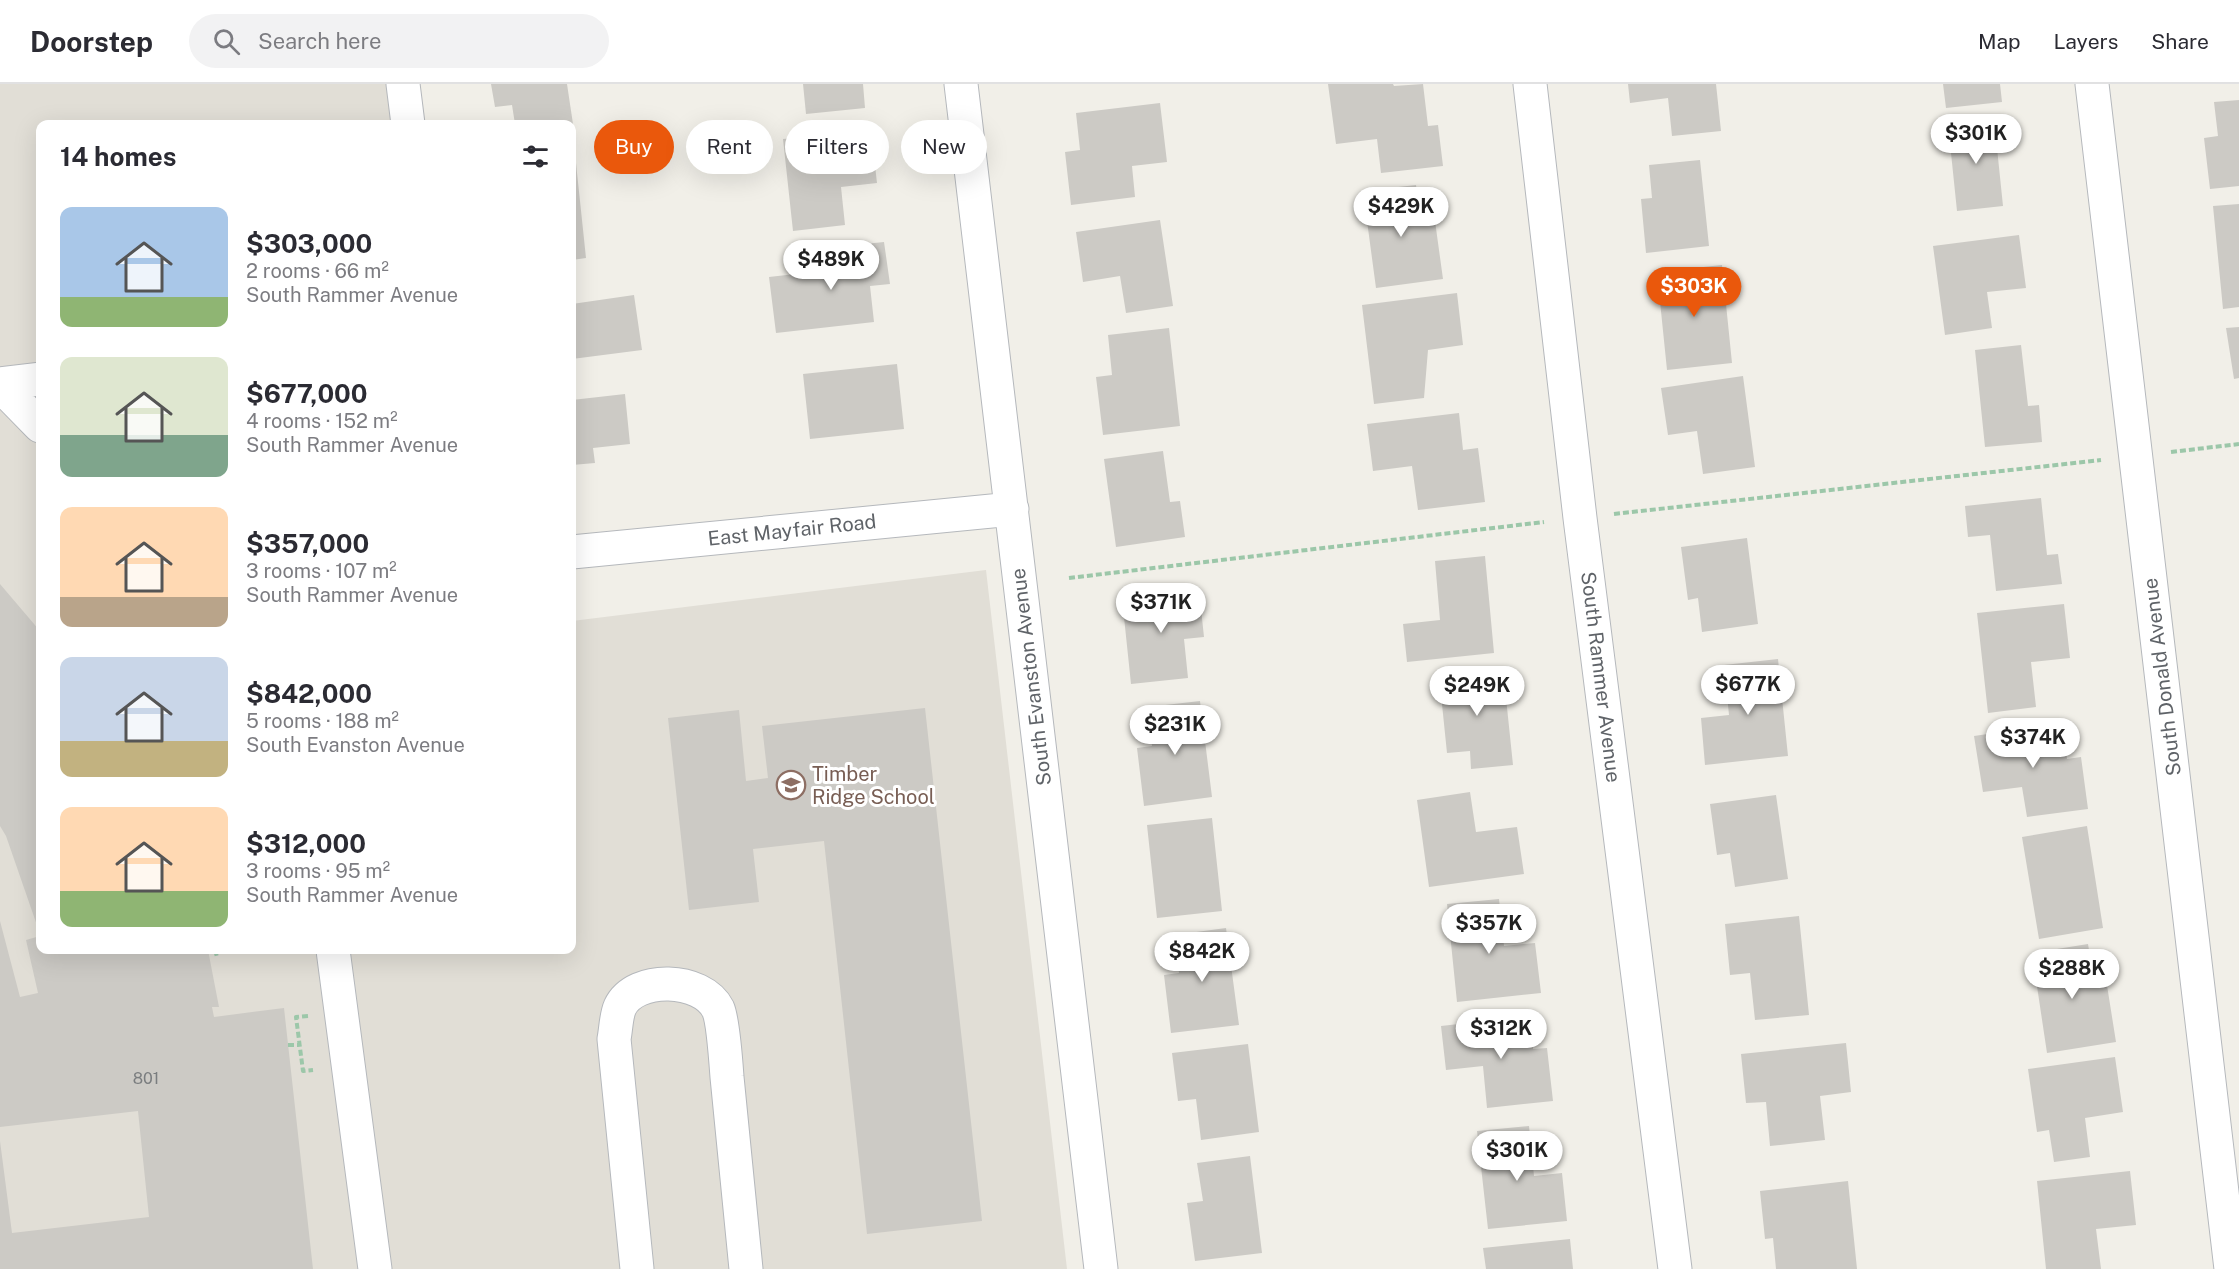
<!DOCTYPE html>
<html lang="en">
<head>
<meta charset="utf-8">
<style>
	body { margin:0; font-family:"Public Sans",sans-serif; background:#f2f2f3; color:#2b2b33; height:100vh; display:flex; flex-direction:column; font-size:22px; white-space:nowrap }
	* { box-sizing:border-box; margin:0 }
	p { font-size:20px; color:#7c7c81 }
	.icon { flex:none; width:33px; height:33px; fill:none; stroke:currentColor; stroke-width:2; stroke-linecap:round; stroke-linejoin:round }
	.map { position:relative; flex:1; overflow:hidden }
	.details { position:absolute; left:36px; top:36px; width:540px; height:834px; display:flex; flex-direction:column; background:#fff; border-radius:12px; box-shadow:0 6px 24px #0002 }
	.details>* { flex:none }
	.banner { position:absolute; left:594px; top:36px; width:570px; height:54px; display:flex; gap:12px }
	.price { position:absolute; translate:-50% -51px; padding:0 14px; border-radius:21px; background:#fff; color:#222; font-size:20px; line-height:39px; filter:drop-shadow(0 2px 3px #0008) }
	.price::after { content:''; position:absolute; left:50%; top:36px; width:18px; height:14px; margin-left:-9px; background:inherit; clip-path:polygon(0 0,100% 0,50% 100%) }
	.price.active { background:#ea580c; color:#fff }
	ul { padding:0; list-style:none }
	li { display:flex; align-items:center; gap:18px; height:150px; padding:0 24px }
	li span { display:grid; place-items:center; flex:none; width:168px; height:120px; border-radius:12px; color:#555 }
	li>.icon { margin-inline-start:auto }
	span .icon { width:72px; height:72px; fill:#fffc; stroke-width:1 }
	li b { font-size:26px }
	h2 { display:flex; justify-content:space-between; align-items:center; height:72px; padding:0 24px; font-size:26px }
	.pill { padding:0 21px; border-radius:27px; background:#fff; box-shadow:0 6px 24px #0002; font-size:21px; line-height:54px }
	.pill.active { background:#ea580c; color:#fff }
	header { display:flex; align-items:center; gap:36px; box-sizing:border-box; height:84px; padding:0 30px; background:#fff; border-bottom:2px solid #e1e1e2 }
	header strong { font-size:28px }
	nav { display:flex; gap:33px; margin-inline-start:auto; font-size:21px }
	.search { width:420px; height:54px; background:#f2f2f3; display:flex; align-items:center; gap:15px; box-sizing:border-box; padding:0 21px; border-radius:33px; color:#7c7c81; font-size:22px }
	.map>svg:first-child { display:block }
</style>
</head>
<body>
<header>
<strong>Doorstep</strong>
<div class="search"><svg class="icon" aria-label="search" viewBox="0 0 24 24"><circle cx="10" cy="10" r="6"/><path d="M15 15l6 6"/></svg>Search here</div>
<nav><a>Map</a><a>Layers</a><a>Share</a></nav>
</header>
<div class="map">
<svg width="2239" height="1185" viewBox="0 0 2239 1185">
	<rect width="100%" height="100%" fill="#f1efe8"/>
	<path fill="#e1ded6" d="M0,0h390l5,40h-355v826h532v-329l414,-51 81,699h-1067z"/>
	<path fill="#cccac5" d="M491,0h76l6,40h-58l-3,-19 -17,2z
		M803,0h60l2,24 -59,6z
		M1328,0h65l1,2 29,-2 5,42 10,-1 5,41 -62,7 -4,-34 -41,5z
		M1628,0h88l5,47 -49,5 -4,-38 -38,5z
		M1943,0h57l2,18 -56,6z
		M2239,16v86l-29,3 -6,-51 14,-2 -4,-34z
		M1160,19l7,59 -35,4 3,31 -64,8 -6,-53 15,-2 -4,-37z
		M1994,35l9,87 -46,5 -9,-87z
		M871,46l6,53 -36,4 4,38 -52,6 -10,-92z
		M1700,76l9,86 -63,7 -5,-54 11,-1 -3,-33z
		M576,79l10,95 -14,2v-96z
		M1416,101l5,38 14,-2 8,58 -67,9 -13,-97z
		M2239,120v103l-16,2 -10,-103z
		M1160,136l13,86 -47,7 -6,-37 -37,6 -7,-50z
		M2019,151l7,53 -39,4 5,36 -47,7 -12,-89z
		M884,158l6,42 -20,2 4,36 -98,11 -7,-56 70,-8 -3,-22z
		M1722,181l10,98 -65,7 -10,-98z
		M1457,209l6,52 -35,5 -4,48 -50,6 -12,-99z
		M634,211l8,55 -70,9v-55z
		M2239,243v51l-5,1 -8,-51z
		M1169,244l11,98 -77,9 -7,-58 16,-2 -4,-40z
		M2021,261l7,61 11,-1 3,37 -57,5 -10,-97z
		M897,280l7,65 -94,10 -7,-65z
		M1743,292l12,91 -52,7 -6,-43 -29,4 -7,-47z
		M625,310l5,50 -37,4 2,15 -23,2v-65z
		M1459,329l4,37 15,-2 7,54 -67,8 -6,-44 -39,5 -6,-47z
		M1163,367l7,51 10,-1 5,36 -69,10 -12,-88z
		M2041,414l6,57 11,-1 4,30 -66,7 -6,-56 -22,2 -3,-31z
		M1747,454l11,86 -56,8 -4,-34 -10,2 -7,-53z
		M1485,472l9,97 -87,9 -4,-38 37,-4 -5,-59z
		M0,500l40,47v303l-34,-98 -6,-10z
		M1199,506l5,47 -20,2 4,39 -57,6 -9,-86z
		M2064,520l6,54 -39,4 5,45 -48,6 -11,-100z
		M1778,575l10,97 -83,9 -4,-47 28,-3 -5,-50z
		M1503,585l10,96 -42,4 -1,-18 -23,2 -8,-78z
		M1200,617l12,96 -68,9 -7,-58 15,-2 -4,-39z
		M925,624l57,513 -115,13 -43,-393 -71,8 6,53 -70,8 -21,-192 71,-8 7,71 22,-3 -6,-52z
		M2062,639l5,36 14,-2 7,52 -61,8 -5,-30 -39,5 -9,-56z
		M1470,708l6,40 41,-5 7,47 -95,13 -12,-87z
		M1776,711l12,84 -53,8 -5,-34 -13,2 -7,-51z
		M1212,734l10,93 -65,7 -10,-93z
		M2087,742l16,102 -64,11 -17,-102z
		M1499,815l5,47 31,-3 6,50 -84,9 -10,-98z
		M1799,832l10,99 -54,5 -5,-47 -20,2 -5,-51z
		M0,837l20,76 18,-4 -12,-53 14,-4v14h168l11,57h-7l2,10 70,-9 29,261h-313v-128l12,92 137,-16 -11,-106 -138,16z
		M1226,844l13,97 -68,8 -7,-58 15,-2 -5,-38z
		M2088,860l6,37 12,-2 10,63 -69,11 -15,-100z
		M1530,932l3,33 14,-1 6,53 -66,7 -4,-42 -37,4 -5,-44z
		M1846,959l5,49 -31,4 5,44 -55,6 -4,-44 -20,1 -5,-49z
		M1248,960l11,88 -58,8 -5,-41 -18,2 -6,-48z
		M2115,973l8,55 -38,6 5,39 -36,5 -5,-32 -12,2 -9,-63z
		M1529,1042l5,50 28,-3 5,48 -79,8 -11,-98z
		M1250,1072l12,97 -67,8 -8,-58 16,-2 -6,-38z
		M2130,1087l6,54 -40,4 5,40h-55l-9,-88z
		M1848,1097l9,88h-81l-3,-31 -8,1 -5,-48z
		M1570,1155l3,30h-87l-3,-21z"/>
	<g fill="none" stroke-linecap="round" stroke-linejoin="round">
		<g stroke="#b5b8bc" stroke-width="35">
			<path id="minor" d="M403,0l5,40
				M961,0l140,1185
				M1530,0l50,434 95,751
				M2092,0l139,1185
				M0,300l40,-5
				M0,301l40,41
				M572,468l440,-43
				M333,866l42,319
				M637,1185l-23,-230c2,-10 2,-23 6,-32 15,-32 82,-30 98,2 5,11 8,54 9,68 6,64 13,128 19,192"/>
		</g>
		<path stroke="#9cc7a9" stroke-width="4" stroke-dasharray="6 3" stroke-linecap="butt" d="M2171,368l68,-8
			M1614,430l487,-54
			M1069,494l475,-56
			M215,866l2,7
			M308,932l-12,1 7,54 10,-1
			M288,961h11"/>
		<use href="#minor" stroke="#fff" stroke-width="33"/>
	</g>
	<defs>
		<g id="school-ring" transform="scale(1.5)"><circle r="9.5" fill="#fff" stroke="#8d6e63" stroke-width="1.5"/><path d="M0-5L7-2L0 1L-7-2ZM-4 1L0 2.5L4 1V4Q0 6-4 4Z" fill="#8d6e63"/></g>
	</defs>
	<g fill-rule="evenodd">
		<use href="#school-ring" x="791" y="701"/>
	</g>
	<g text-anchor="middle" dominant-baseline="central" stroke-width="6" stroke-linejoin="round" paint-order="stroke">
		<g font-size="16" fill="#7a7d7f">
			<text x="146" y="994">801</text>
		</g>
		<g font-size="20" fill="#5f6368" stroke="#fff">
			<text transform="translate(792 446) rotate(-6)">East Mayfair Road</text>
			<text transform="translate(1031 593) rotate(-97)">South Evanston Avenue</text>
			<text transform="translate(1601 593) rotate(83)">South Rammer Avenue</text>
			<text transform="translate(2162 593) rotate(-97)">South Donald Avenue</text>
		</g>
		<g font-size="20" fill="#785e54" stroke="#fff" text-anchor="start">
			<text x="812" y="690">Timber<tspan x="812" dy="23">Ridge School</tspan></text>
		</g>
	</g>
</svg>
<b class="price" style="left:1976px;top:81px">$301K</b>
<b class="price" style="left:1401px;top:154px">$429K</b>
<b class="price" style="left:831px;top:207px">$489K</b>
<b class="price active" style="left:1694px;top:234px">$303K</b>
<b class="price" style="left:1161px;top:550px">$371K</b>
<b class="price" style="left:1748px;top:632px">$677K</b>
<b class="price" style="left:1477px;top:633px">$249K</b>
<b class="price" style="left:1175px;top:672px">$231K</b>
<b class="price" style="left:2033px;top:685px">$374K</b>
<b class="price" style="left:1489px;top:871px">$357K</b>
<b class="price" style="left:1202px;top:899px">$842K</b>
<b class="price" style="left:2072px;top:916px">$288K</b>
<b class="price" style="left:1501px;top:976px">$312K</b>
<b class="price" style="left:1517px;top:1098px">$301K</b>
<div class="banner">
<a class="pill active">Buy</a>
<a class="pill">Rent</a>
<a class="pill">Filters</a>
<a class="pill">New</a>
</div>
<section class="details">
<h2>14 homes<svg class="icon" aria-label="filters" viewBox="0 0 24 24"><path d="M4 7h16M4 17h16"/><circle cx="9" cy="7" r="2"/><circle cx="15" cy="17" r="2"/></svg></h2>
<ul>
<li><span style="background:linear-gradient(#a9c7e8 75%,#8fb573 0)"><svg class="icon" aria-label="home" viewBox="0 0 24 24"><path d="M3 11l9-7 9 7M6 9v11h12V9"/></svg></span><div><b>$303,000</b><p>2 rooms · 66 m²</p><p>South Rammer Avenue</p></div></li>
<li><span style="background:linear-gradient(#dfe7d0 65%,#7fa58c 0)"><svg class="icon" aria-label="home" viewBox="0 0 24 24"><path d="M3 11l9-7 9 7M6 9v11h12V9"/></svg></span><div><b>$677,000</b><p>4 rooms · 152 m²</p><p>South Rammer Avenue</p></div></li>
<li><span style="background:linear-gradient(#ffd9b3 75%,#b9a48a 0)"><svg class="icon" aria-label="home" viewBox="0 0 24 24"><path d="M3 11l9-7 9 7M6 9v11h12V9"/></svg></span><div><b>$357,000</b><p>3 rooms · 107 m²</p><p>South Rammer Avenue</p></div></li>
<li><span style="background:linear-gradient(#c9d6e8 70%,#c2b280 0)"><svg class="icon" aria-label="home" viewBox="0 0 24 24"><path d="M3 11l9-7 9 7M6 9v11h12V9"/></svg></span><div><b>$842,000</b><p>5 rooms · 188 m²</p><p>South Evanston Avenue</p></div></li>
<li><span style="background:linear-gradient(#ffd9b3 70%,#8fb573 0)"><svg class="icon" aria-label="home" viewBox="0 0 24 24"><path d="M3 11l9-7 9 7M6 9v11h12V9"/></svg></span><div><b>$312,000</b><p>3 rooms · 95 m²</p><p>South Rammer Avenue</p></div></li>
</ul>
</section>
</div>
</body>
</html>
